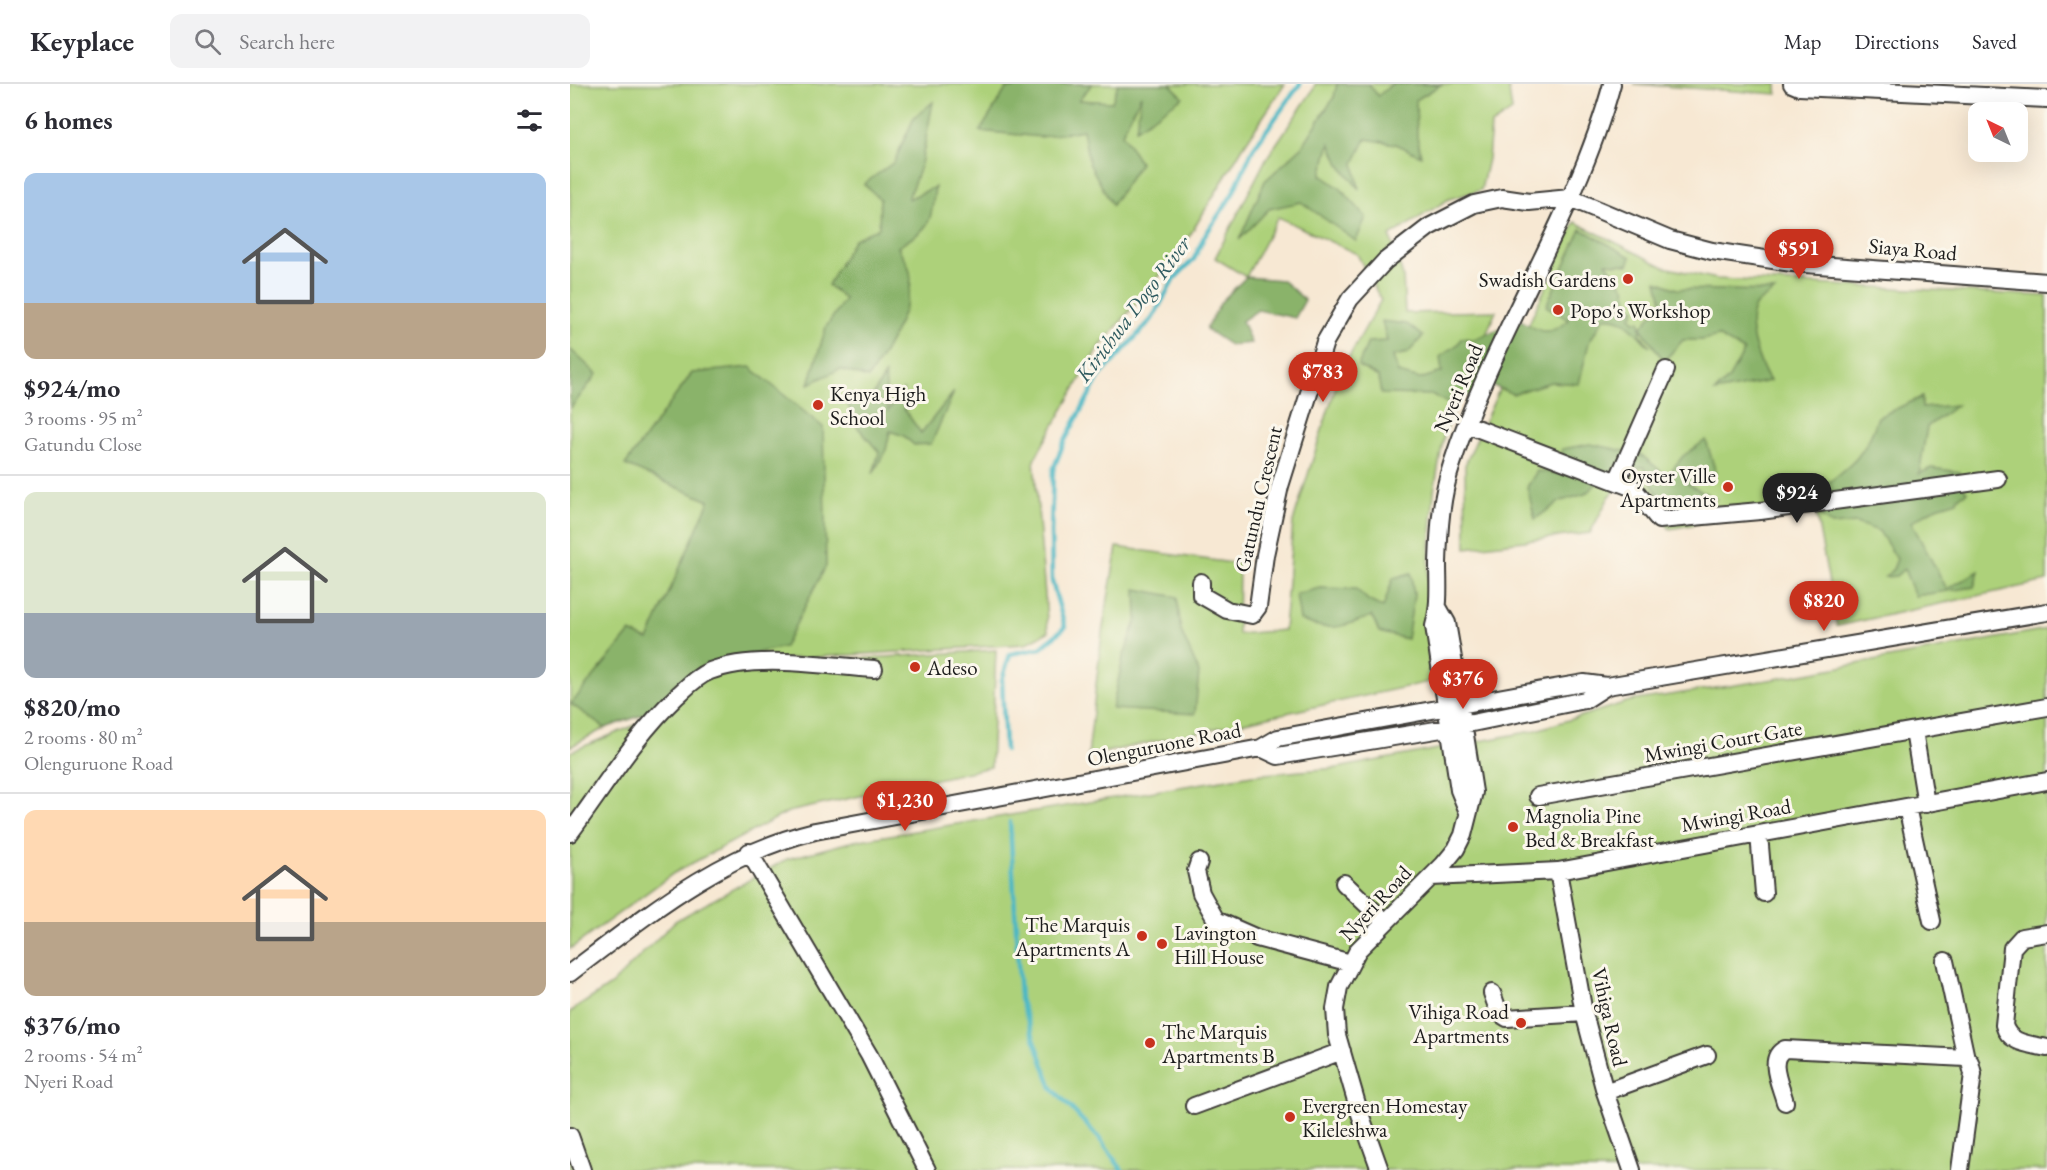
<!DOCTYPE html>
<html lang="en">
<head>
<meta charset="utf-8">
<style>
	body { margin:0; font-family:"EB Garamond",serif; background:#f2f2f3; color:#2b2b33; height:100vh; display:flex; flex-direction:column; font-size:22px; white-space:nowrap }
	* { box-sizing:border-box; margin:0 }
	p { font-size:20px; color:#7c7c81 }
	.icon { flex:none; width:33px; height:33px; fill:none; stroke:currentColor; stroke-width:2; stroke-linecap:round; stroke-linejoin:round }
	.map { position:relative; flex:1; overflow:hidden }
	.drawer { display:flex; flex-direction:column; background:#fff; width:570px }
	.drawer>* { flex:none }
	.needle { width:39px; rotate:317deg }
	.fabs { position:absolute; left:1398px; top:18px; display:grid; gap:12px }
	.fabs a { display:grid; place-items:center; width:60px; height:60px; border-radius:12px; background:#fff; box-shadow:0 6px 24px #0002; font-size:30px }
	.price { position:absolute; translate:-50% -51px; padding:0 14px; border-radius:21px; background:#c8321e; color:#fff; font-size:20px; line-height:39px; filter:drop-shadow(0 2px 3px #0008) }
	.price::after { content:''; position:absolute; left:50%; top:36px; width:18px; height:14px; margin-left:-9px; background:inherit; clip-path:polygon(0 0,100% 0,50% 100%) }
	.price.on { background:#222; color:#fff }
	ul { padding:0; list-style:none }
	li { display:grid; align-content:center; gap:12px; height:318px; padding:0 24px }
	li+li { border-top:2px solid #e1e1e2 }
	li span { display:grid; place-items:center; height:186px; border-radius:12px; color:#555 }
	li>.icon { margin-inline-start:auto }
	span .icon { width:108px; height:108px; fill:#fffc; stroke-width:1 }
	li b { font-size:26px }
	h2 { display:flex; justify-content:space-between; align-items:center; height:72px; padding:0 24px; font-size:26px }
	header { display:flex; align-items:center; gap:36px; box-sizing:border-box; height:84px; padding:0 30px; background:#fff; border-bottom:2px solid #e1e1e2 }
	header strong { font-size:28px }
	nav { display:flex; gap:33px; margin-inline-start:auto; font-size:21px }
	.search { width:420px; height:54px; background:#f2f2f3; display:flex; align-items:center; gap:15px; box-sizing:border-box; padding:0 21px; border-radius:12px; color:#7c7c81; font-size:22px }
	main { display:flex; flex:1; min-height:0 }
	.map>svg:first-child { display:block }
</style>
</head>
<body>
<header>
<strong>Keyplace</strong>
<div class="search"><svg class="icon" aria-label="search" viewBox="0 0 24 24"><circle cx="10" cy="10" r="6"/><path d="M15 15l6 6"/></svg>Search here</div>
<nav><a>Map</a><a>Directions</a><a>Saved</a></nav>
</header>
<main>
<section class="drawer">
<h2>6 homes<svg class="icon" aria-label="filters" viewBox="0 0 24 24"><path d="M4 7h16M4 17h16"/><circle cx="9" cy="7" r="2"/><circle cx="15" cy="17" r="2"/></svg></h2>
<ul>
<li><span style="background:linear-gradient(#a9c7e8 70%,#b9a48a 0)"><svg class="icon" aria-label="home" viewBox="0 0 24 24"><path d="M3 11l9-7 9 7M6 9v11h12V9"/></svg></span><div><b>$924/mo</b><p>3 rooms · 95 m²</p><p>Gatundu Close</p></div></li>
<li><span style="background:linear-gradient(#dfe7d0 65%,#9aa5b1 0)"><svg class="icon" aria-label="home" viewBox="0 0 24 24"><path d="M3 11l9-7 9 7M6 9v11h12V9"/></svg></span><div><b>$820/mo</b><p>2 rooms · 80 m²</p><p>Olenguruone Road</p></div></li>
<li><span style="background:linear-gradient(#ffd9b3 60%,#b9a48a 0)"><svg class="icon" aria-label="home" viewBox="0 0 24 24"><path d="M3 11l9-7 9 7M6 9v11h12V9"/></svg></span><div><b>$376/mo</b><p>2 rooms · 54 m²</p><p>Nyeri Road</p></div></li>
</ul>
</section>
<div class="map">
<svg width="1477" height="1086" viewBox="0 0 1477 1086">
	<rect width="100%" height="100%" fill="#fbf7ec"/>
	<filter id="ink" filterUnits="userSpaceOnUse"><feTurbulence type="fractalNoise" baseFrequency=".0167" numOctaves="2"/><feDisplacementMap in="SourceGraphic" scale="12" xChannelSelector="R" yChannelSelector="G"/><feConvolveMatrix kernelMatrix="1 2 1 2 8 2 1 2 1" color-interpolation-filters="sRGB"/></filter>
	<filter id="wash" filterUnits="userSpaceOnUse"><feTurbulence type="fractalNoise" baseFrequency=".008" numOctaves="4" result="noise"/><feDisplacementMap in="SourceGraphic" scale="24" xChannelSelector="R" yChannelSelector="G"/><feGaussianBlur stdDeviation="1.35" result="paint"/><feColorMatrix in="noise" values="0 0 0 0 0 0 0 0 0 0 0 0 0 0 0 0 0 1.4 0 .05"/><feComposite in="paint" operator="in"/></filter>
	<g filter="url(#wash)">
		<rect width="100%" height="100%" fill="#f7e8d3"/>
		<path fill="#add17a" stroke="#64764b" stroke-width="1.5" d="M0,0h715l-42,63 -62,103 -84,100 -63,110 14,172 -23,12 -319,20 -58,49 -43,15 -35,19z
			M745,0h193l4,27 -21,14 -3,34 -7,31 -32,9 -59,37 13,40 2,37 91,-2 -52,124 -10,56 -6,85 1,106 -341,74 14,-123 15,-86 122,17 -1,70 46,-4 9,-108 47,-149 41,-73 -24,-46 -79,-37 -32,60 -31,-19 51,-99 47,-69z
			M1063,0h144v10z
			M1005,138l89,45 53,12 330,17v285l-210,45 -23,-124 -144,27 -43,-50 -18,18 -19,36 -124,15 -1,-83z
			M1477,545v541h-1477v-158l41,-27 64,-64 112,-62 67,-18 398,-66 85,-7 196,-37 97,-30 145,-22z
			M426,566l-5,117 -203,45 -114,61 -104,76v-197l68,-28 70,-56z"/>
		<path fill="#8ab36a" stroke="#536843" stroke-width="1.5" d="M466,0h56l-13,16 33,2 6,-18h52l13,13 -47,32 5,-34 -19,39 18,29 -28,42 -23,-42 -6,-33 -42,7 -61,-6 26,-42z
			M767,0h32l9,12 14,-12h50l-26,16 1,36 4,20 -25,-12 -30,-5 -12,24 5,26 -20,-25 -9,-21 -9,32 20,14 25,28 -10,24 -55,-39 -32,7 -30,31 26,-59 37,-34 32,-50z
			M363,18l-12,62 -13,35 27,-12c-5,40 -4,39 -37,60 3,7 9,14 11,21 10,28 -25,87 -41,110l-28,-9 -31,15 17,-57 19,-28 -17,-14 26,-46 25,-11 1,-29 -16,-15 30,-22 20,-44z
			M1011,145l50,28 -3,8 -22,-2 19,25 3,12 -6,4 13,5 -4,8 3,4h6l1,14 9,12c-16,-15 -23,-31 -46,-29l-15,24 -10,42 -28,-2 -38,12 -22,-9 -42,19 -16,-9 -52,-1 -3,-17 -20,-11 10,-24 19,-1 -5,-20 25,3 16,12 -15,17 -15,3 5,17 22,6 22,-7 -2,-15 18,-13 3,-6 13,1 47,-19c20,14 28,16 48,0l-23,-14z
			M676,193l36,3 23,20 -10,18 -37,-8 -16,11 9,22 -21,2 -24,-16 15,-27z
			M1087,197l20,8 98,2c-6,4 -15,9 -19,14 -13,17 4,61 14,76l-55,11 14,-14 15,-27 -26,-15 -16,4h-19l-19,21 -23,-33 21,-26z
			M0,265l27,25 -27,35z
			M180,283l73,60 3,139 -42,81 -78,17 -58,49 -43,15 -34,-24 59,-72 18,8 61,-139 -84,-36 67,-92z
			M315,291l3,36 15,-21 1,19 17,24 33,-41 -23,52 -17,1 -10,-9 -14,-5 -4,19 -13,24 6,-22 -24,-28 -8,-23 26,-6z
			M1352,313v11l35,-3 -30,22 -8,47 12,-6 29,4 -1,9 8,11 -9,5 -1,4 -20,6 -26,15 36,67 32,-18 -5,16 -59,9 -11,-27 -8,7 -11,1 8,-8 4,-10 -18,-28 -23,-8 -24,2 -15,-12 -2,-11 5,-5 -4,-5c33,-25 49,-34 62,-75z
			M1136,356l10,33 -28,11 28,15 -36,10 -24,-17 -12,-25 -34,5 -25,22 -24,7 -26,18 -8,-32 10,-16 27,3 -2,-25 28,-5 50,10 27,22 16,-20z
			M841,489l3,22 -7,44 -28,-7 -7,-16c-29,11 -43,17 -72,4l-4,-26 24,-6 36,1 12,11 15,8 10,-30z
			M566,505l41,8 4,34 18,41 -4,42 -83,-5 11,-51 14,-39z"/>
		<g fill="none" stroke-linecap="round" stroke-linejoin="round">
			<path stroke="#4ab7c4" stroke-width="4.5" d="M435,666l-3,-70 8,-26 31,-6 24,-21 -13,-46 -1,-49 2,-62 11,-28 35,-65 53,-58 22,-40 20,-20 10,-22 28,-42 21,-46 47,-65
				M440,738l10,177 32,89 47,50 23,32"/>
		</g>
	</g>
	<g filter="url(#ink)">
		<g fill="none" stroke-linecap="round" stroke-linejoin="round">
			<g stroke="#3d3b37" stroke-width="20">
				<path id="minor" d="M1222,0l7,3 248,12
					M896,340l167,64 26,32 101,-9 238,-32
					M1047,397l49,-111
					M631,498v13l26,15 25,5 6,-8 7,-52 15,-69 45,-144 25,-43 35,-38 44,-34 45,-23 28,-6 27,4 41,-4 100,42 42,11 80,12 255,19
					M1344,647l12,73
					M691,664l17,-10 264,-48 42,-7 23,3
					M968,712l509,-89
					M1337,723l25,114
					M898,728l-9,-22 -25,-164c6,-21 4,-42 4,-63 1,-33 3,-67 14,-99 42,-131 124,-247 160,-380
					M0,749c35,-47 64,-96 107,-137 10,-9 20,-20 33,-25 47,-18 115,-5 164,-2
					M1189,750l5,59
					M179,768l120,203 58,115
					M629,778l-3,9 5,22 15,27 41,18 94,25
					M988,787l26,142 21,79 27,78
					M861,793l127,-6 489,-90
					M774,799l41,39
					M1477,849l-25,4 -10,11 -8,77c5,19 26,19 43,23
					M1375,877l21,97
					M0,889c77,-58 150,-119 245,-142l446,-83 17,8 170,-28 137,-28 22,-14 440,-74
					M922,909l7,20 8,5 77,-5
					M1035,1008l102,-37
					M1215,1018c-4,-16 -19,-44 0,-53l181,9 4,4 3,12 -13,96
					M624,1022l148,-55
					M0,1052l12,34
					M810,1086l-21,-59 -22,-76 -2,-26 4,-22 19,-37 85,-85 13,-16 7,-14 11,-43 -23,-146 -4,-23 -8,-14"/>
			</g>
			<use href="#minor" stroke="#fff" stroke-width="16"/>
		</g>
	</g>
	<g fill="#c8321e" stroke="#fbf7ec" stroke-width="2">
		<circle cx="1058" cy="195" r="6"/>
		<circle cx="988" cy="226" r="6"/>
		<circle cx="248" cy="321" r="6"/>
		<circle cx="1158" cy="403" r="6"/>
		<circle cx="345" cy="583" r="6"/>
		<circle cx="943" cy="743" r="6"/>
		<circle cx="572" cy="852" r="6"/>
		<circle cx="592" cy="860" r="6"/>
		<circle cx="951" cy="939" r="6"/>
		<circle cx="580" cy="959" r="6"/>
		<circle cx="720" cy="1033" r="6"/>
	</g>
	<g text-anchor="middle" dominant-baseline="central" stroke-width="6" stroke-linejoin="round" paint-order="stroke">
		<g font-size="21" fill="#1c1c1c" stroke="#fbf7ec">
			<text transform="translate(1343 165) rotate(5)">Siaya Road</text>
			<text transform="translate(888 304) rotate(-67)">Nyeri Road</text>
			<text transform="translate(688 415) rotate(-77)">Gatundu Crescent</text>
			<text transform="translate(1153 657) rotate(-10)">Mwingi Court Gate</text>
			<text transform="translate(594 660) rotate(-11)">Olenguruone Road</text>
			<text transform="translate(1166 731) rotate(-10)">Mwingi Road</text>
			<text transform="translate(805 819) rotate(-47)">Nyeri Road</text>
			<text transform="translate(1040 933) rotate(77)">Vihiga Road</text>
		</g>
		<g font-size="21" fill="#1c1c1c" stroke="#fbf7ec" text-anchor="start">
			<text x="1046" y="195" text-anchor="end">Swadish Gardens</text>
			<text x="1000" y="226">Popo's Workshop</text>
			<text x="260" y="309">Kenya High<tspan x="260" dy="24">School</tspan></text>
			<text x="1146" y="391" text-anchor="end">Oyster Ville<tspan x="1146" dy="24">Apartments</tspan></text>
			<text x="357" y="583">Adeso</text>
			<text x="955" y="731">Magnolia Pine<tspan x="955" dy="24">Bed &amp; Breakfast</tspan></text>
			<text x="560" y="840" text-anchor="end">The Marquis<tspan x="560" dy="24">Apartments A</tspan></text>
			<text x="604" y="848">Lavington<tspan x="604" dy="24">Hill House</tspan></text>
			<text x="939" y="927" text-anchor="end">Vihiga Road<tspan x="939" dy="24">Apartments</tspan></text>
			<text x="592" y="947">The Marquis<tspan x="592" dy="24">Apartments B</tspan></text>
			<text x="732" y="1021">Evergreen Homestay<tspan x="732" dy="24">Kileleshwa</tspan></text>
		</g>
		<g font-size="22" font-style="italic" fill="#2e5a5f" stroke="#fbf7ec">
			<text transform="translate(563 225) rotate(-53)">Kirichwa Dogo River</text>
		</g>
	</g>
</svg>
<div class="fabs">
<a><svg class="needle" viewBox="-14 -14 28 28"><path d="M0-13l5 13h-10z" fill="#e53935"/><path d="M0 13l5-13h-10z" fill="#7c7c81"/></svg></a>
</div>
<b class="price" style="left:1229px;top:196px">$591</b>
<b class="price" style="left:753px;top:319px">$783</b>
<b class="price on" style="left:1227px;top:440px">$924</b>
<b class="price" style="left:1254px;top:548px">$820</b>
<b class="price" style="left:893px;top:626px">$376</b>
<b class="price" style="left:335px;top:748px">$1,230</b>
</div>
</main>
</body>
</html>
